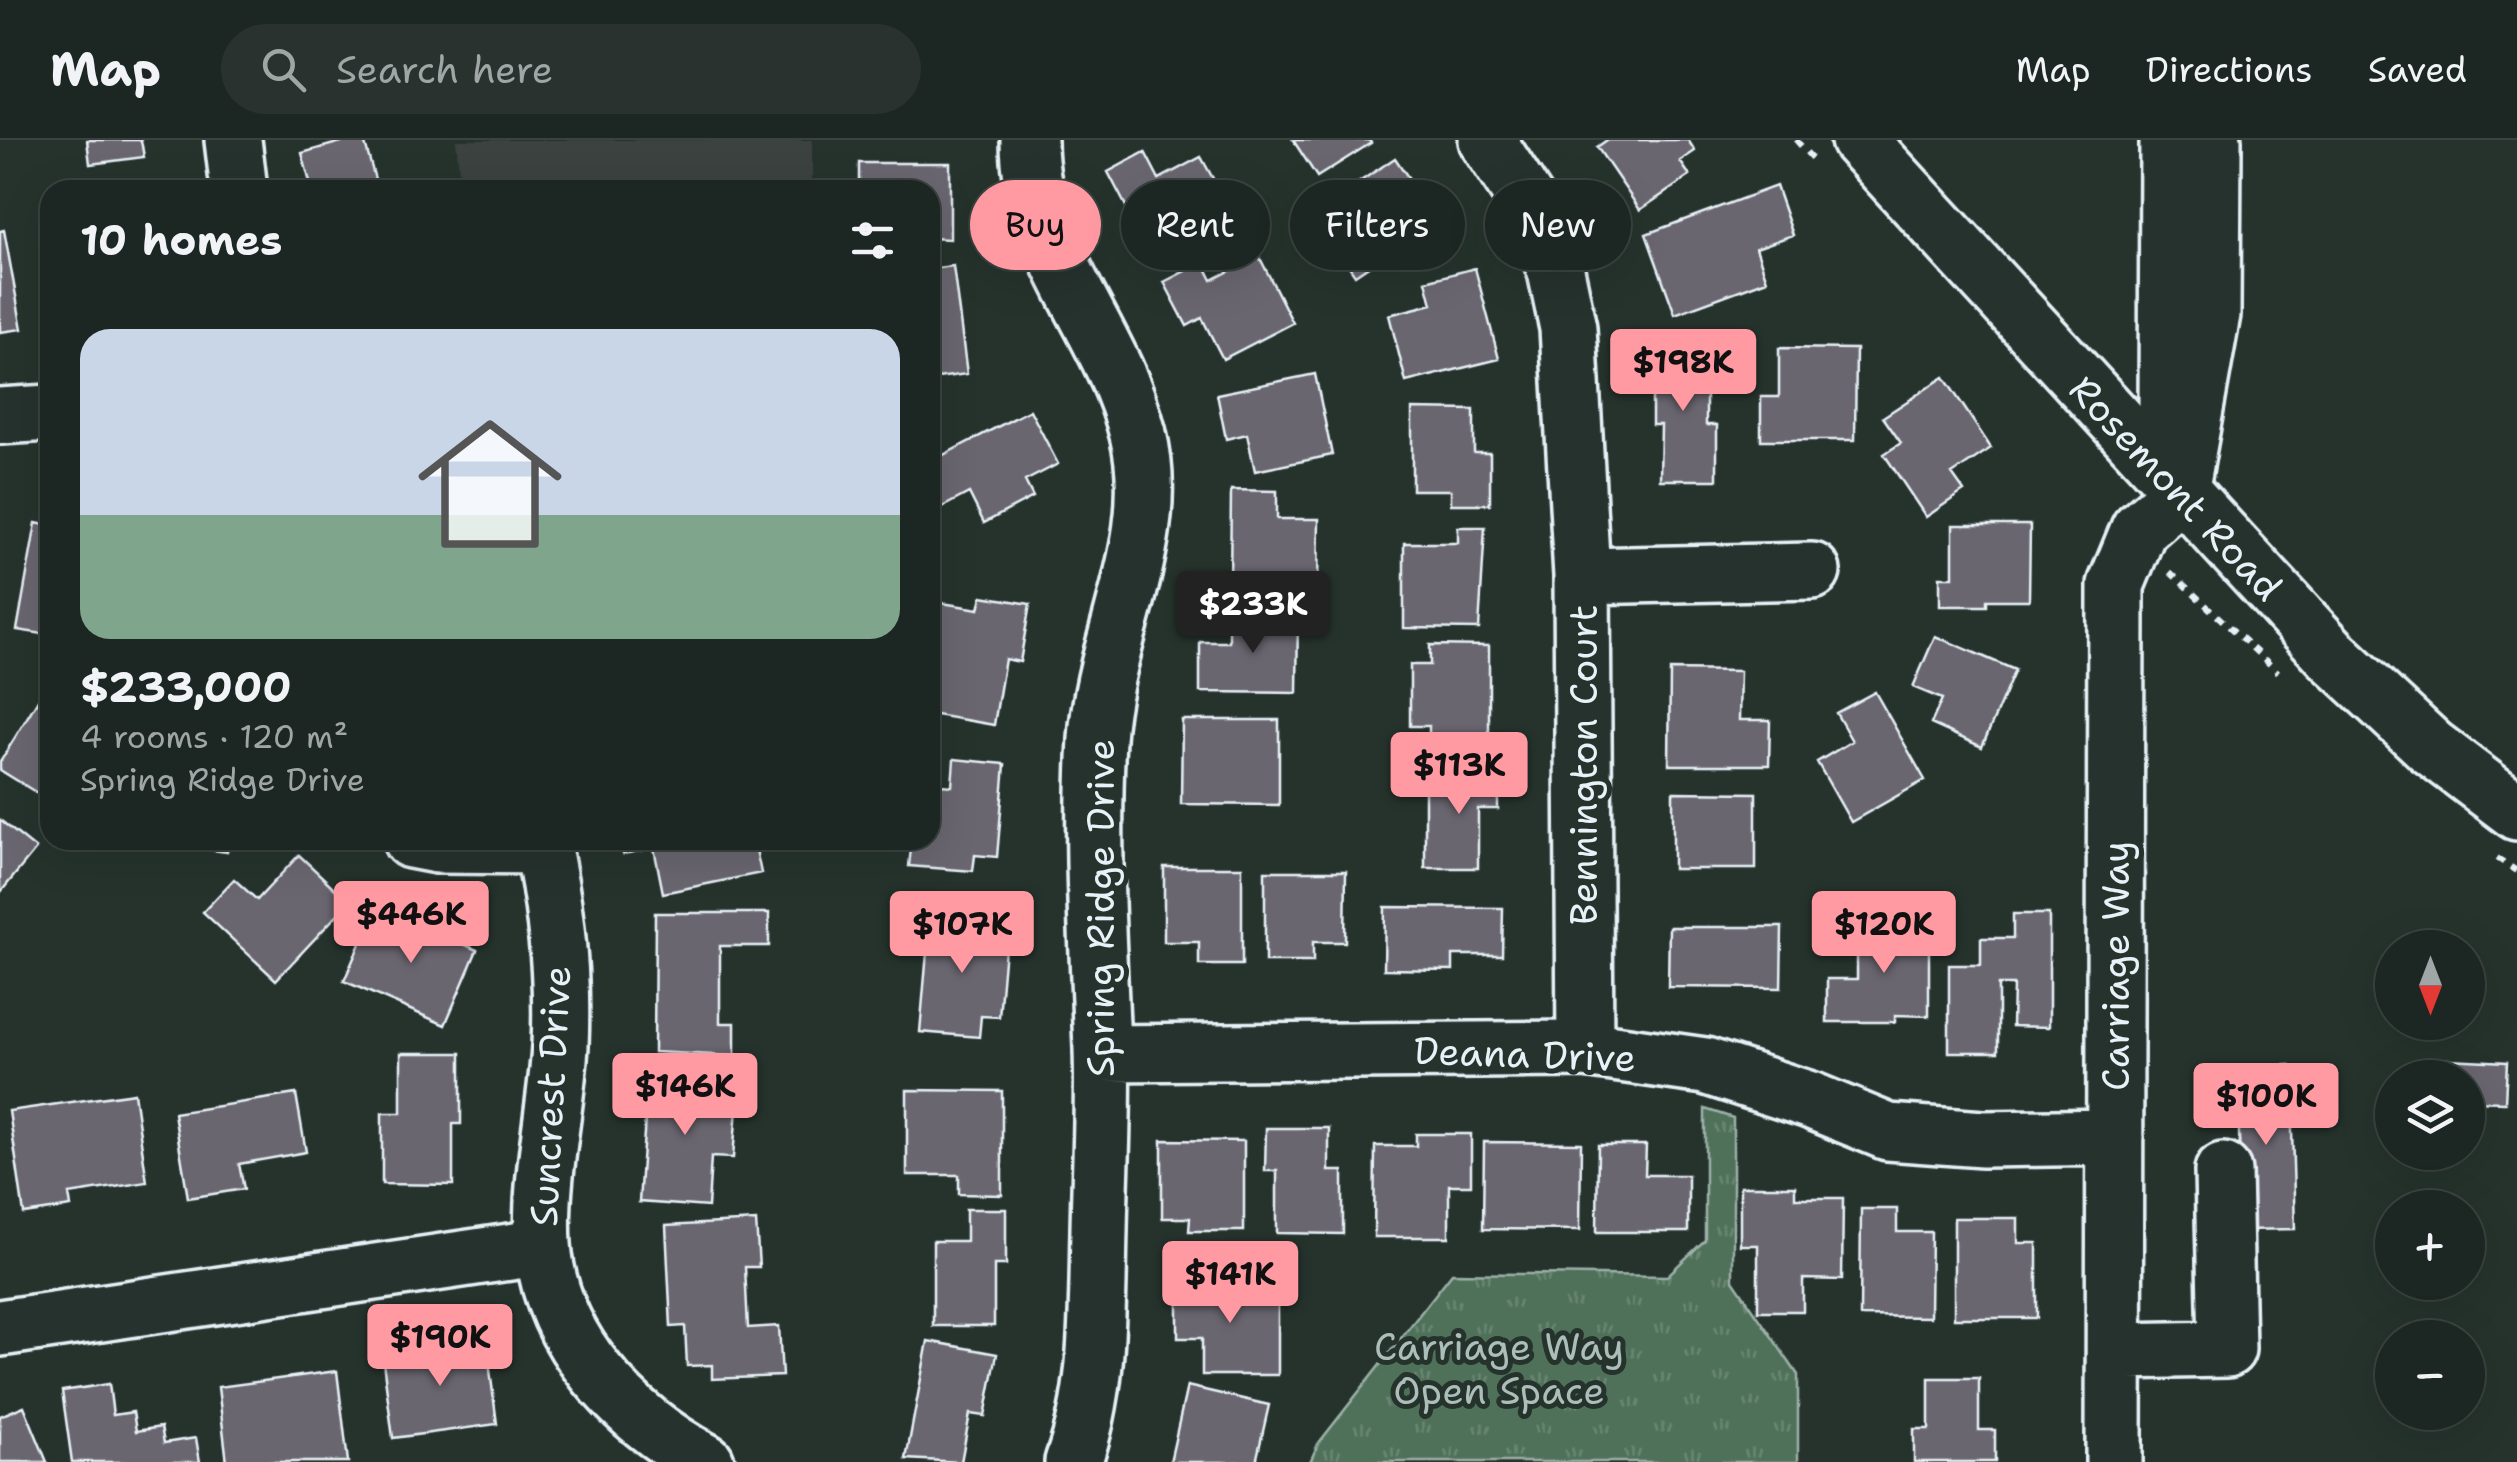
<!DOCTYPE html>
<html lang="en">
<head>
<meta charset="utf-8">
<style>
	body { margin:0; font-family:"Shantell Sans",sans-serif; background:#29322f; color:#f1f3f6; height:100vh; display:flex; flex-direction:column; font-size:38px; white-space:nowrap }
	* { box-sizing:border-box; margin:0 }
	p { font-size:32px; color:#a0a5a5 }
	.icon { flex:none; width:55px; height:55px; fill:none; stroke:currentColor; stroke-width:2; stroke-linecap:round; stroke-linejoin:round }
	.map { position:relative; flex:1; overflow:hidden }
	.side { position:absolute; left:40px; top:40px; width:900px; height:670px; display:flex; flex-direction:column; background:#1c2622; border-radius:30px; box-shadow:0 10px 40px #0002,0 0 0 2px #3a4340 }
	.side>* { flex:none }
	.banner { position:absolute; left:970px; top:40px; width:950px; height:90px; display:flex; gap:20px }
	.needle { width:65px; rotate:180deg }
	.tools { position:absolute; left:2375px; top:790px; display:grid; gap:20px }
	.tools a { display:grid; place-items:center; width:110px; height:110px; border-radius:50%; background:#1c2622; box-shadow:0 10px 40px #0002,0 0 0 2px #3a4340; font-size:50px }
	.price { position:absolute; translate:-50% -85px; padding:0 22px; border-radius:10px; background:#ff9aa2; color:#111; font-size:32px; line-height:65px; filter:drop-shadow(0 2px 5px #0008) }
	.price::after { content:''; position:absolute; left:50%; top:60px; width:30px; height:22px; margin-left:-15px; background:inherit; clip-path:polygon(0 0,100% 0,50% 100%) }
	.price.active { background:#222; color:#fff }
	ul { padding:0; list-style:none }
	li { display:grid; align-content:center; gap:20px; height:530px; padding:0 40px }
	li+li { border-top:2px solid #3a4340 }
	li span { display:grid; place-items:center; height:310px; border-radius:30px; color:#555 }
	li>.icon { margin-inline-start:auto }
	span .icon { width:180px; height:180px; fill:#fffc; stroke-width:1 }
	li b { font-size:42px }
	h2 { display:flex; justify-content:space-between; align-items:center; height:120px; padding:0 40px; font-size:42px }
	.pill { padding:0 35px; border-radius:45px; background:#1c2622; box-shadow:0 10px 40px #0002,0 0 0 2px #3a4340; font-size:35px; line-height:90px }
	.pill.active { background:#ff9aa2; color:#111 }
	header { display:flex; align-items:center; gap:60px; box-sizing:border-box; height:140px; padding:0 50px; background:#1c2622; border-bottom:2px solid #3a4340 }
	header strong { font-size:48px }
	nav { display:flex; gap:55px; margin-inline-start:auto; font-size:35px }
	.search { width:700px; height:90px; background:#29322f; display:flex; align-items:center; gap:25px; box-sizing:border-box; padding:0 35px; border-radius:55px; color:#a0a5a5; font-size:38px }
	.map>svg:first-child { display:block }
</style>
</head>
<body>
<header>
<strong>Map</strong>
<div class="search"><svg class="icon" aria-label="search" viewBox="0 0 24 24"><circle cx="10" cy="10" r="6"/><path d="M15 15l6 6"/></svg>Search here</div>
<nav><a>Map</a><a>Directions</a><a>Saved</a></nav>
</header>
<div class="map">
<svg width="2517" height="1322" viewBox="0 0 2517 1322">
	<defs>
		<pattern id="grass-tufts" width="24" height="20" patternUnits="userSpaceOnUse" patternTransform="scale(2.5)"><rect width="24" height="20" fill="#50715a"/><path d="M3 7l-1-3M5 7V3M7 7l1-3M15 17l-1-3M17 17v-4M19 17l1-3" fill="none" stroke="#698672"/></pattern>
	</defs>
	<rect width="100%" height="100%" fill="#26332d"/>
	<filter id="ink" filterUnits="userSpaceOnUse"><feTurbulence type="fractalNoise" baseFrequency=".01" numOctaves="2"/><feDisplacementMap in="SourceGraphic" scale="20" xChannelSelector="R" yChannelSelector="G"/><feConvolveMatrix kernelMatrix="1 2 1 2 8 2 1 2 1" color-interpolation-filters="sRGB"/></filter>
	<g filter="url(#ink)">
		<path fill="#3b4241" d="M456,0h356v50h-351z"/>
		<path fill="url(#grass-tufts)" stroke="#9cb1a9" stroke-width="2.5" d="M1705,969l28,9v162l65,95v87h-488l8,-18 134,-171 215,3 38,-36z"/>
		<path fill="#6b6670" stroke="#e8f1f8" stroke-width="2.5" d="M87,0h54l3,17 -54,7z
			M348,0h16l14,50h-66l-10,-37z
			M1293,0h76l2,3 -54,34z
			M1607,0h81l7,11 -15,10 10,15 -50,34 -43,-63z
			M1145,12l14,27 42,-22 30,54 -80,43 -43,-82z
			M1395,18l42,62 -82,55 -42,-62z
			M859,23h91v76l-20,-1v-48h-71z
			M150,42l1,8h-55z
			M1776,46l17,49 -37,13 11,32 -92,34 -29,-80z
			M4,90l18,99 -22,3v-101z
			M1259,116l34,67 -70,36 -21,-41 -15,8 -23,-44 39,-20 9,18z
			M953,126l14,108 -37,5v-110z
			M1475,128l24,91 -93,23 -17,-67 43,-11 -6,-23z
			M1652,206h54v79h11v55h-57l1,-55h-9z
			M1779,208l77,1 -1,91h-94v-43h18z
			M1315,234l17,81 -77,16 -8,-37 -21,5 -9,-45z
			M1944,237l47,71 -39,26 12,17 -38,26 -42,-63 17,-11 -18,-26z
			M1412,269l62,1v43h16v51h-39v-14h-39z
			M1030,270l28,54 -33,17 8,16 -49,26 -15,-30 -38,20 -1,-51z
			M1231,350l46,1v28h42l-1,70h-88z
			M36,383l14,3v109l-33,-5z
			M1953,385h77l-1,75h-42v6h-47v-29h13z
			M1458,387h27l-6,102 -75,-1v-85h54z
			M982,456l48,8 -10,58 -15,-3 -11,66 -64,-11v-113l49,8z
			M1229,472l69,1 -1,80 -97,-1v-50h29z
			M1935,496l80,34 -33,77 -51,-23 11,-25 -29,-12z
			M1430,505l59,1v99h-60v-19h-19v-61h20z
			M1670,530l70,1 -1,49h31l-1,45h-100z
			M50,540v121l-50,-31v-8z
			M1875,552l50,88 -74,42 -34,-60 35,-21 -16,-28z
			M1182,580h97v85l-98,-1z
			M954,619l51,5 -8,93 -22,-2 -2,16 -64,-5 3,-26h18v-56l22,2z
			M1453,625h45v44h-20v59h-53v-78h27z
			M1673,652l83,1v76h-83z
			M0,680l36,29 -36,44z
			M192,700h37l-2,12 -36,-5z
			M620,700h134l7,33 -98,20 -9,-45 -31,6z
			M299,715l50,47 -73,78 -73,-68 31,-33 23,21z
			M1164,727h78v98h-43v-23h-35z
			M1265,731h81l-1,71h-32v20h-48z
			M376,766l101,44 -32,75 -101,-44z
			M1385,767l118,1 -1,47h-49v15l-69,-1z
			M655,773h114v33h-49v77h15v33l-81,-4z
			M2013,774h36v113l-37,-1 1,-41h-15v67h-49v-87h32v-27h32z
			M930,778l77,7 -8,92 -18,-1 -2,21 -59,-5z
			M1857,783h72v93l-34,-1v7h-68v-43h30z
			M1669,787h113l-1,61 -113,-1z
			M401,913h60v71h-8v61l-71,-1v-71h19z
			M2447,919l60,3 -2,40 -37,-1v-23h-22z
			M2290,925l5,164 -53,1 -5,-163z
			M648,937l91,6 -6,75 -22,-1 -3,50 -69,-5z
			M907,950l95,1v104l-43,-1v-19h-52z
			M134,953l13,89 -78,12 2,13 -47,7 -15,-103z
			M296,954l10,58 -67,12 5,25 -56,9 -14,-85z
			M1266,988h63v43h14v63l-66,-1v-62h-12z
			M1416,994h55v51h-22v52h-75l1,-91h41z
			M1162,1000l82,1v90h-55l1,-13h-28z
			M1484,1002l97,1 -1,87 -97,-1z
			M1598,1005h48l-1,30h43v57h-91z
			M1740,1046h55v12h48l-1,82 -39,-1v32h-45v-66h-18z
			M966,1069h40v56h-12v61h-61v-85h33z
			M1861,1069h36v23h34l-1,85 -70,-1z
			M1954,1078h64v25h19v75h-83z
			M756,1081l3,46h-14l3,61 31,-2 3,50 -70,3v-14l-25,1 -2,-40 -14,1 -5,-101z
			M1178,1136h47v12h53v87h-76v-37h-24z
			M486,1199l11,85 -104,14 -11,-84z
			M928,1201l69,13 -12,62 -15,-2 -9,48 -55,-3z
			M337,1231l11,91h-121l-9,-75z
			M1929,1238h50v52h16v32h-81v-33h15z
			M109,1244l4,31 20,-3 3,19 25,-4 3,16 32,-5 4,24h-128l-10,-71z
			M1187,1246l82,19 -13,57h-86z
			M24,1266l23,56h-47v-46z"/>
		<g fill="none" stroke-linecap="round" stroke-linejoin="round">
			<g stroke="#e8f1f8" stroke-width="62">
				<path id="minor" d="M233,0l6,50
					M1029,0c0,113 82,187 109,294 26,104 -35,204 -41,305 -6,104 1,206 5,310 2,60 -2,121 -3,181 -2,78 1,159 -26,232
					M1487,0l44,68 25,63 12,57 14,248 3,473
					M0,276l50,-3
					M2167,281l1,-281
					M2180,353l32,-179 1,-174
					M1582,436l230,-5
					M411,700l26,5 106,1
					M541,700c15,66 22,138 19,206 -4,65 -21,133 -17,198 7,97 82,175 163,218
					M1102,913l483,-4 120,17 105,34 78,32 95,7 132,-2
					M0,1188l543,-81
					M2115,1211l112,-2 -4,-178
					M2114,1322l2,-877 23,-56 41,-36"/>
			</g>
			<g stroke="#e8f1f8" stroke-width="62">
				<path id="major" d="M1859,0l473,515 99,92 86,65"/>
			</g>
			<path stroke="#e8f1f8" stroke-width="6" stroke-dasharray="8 8" stroke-linecap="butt" d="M1796,0l19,22
				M2170,432l108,100
				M2497,718l20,13"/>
			<use href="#minor" stroke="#26332d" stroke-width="55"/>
			<use href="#major" stroke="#26332d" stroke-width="55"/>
		</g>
	</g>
	<g text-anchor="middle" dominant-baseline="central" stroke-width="10" stroke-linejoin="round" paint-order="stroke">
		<g font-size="38" fill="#e8f1f8" stroke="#26332d">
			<text transform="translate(2176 348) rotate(47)">Rosemont Road</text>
			<text transform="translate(1583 625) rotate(-90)">Bennington Court</text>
			<text transform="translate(1100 768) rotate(-90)">Spring Ridge Drive</text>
			<text transform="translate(2115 826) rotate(-90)">Carriage Way</text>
			<text transform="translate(1525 914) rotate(2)">Deana Drive</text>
			<text transform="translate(550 956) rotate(-87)">Suncrest Drive</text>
		</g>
		<g font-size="38" fill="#abbeb9" stroke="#26332d">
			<text x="1499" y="1206">Carriage Way<tspan x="1499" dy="44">Open Space</tspan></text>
		</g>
	</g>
</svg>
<div class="tools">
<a><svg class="needle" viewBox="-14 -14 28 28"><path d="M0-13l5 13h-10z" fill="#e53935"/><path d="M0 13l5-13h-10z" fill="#a0a5a5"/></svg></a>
<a><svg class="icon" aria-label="layers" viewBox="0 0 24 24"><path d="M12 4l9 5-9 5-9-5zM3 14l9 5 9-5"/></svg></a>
<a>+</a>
<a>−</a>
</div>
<b class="price" style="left:1683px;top:274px">$198K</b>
<b class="price active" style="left:1253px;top:516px">$233K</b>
<b class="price" style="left:1459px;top:677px">$113K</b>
<b class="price" style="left:411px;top:826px">$446K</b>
<b class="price" style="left:962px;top:836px">$107K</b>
<b class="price" style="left:1884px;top:836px">$120K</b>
<b class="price" style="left:685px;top:998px">$146K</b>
<b class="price" style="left:2266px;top:1008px">$100K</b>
<b class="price" style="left:1230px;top:1186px">$141K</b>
<b class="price" style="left:440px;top:1249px">$190K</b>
<div class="banner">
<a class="pill active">Buy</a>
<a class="pill">Rent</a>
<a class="pill">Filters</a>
<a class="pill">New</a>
</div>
<section class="side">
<h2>10 homes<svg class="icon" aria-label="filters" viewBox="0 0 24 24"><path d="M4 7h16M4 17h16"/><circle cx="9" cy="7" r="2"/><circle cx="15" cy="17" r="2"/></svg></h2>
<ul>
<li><span style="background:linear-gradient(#c9d6e8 60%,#7fa58c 0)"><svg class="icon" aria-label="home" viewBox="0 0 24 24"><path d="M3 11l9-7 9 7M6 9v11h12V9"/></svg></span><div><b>$233,000</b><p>4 rooms · 120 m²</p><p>Spring Ridge Drive</p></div></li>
</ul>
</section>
</div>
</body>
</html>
